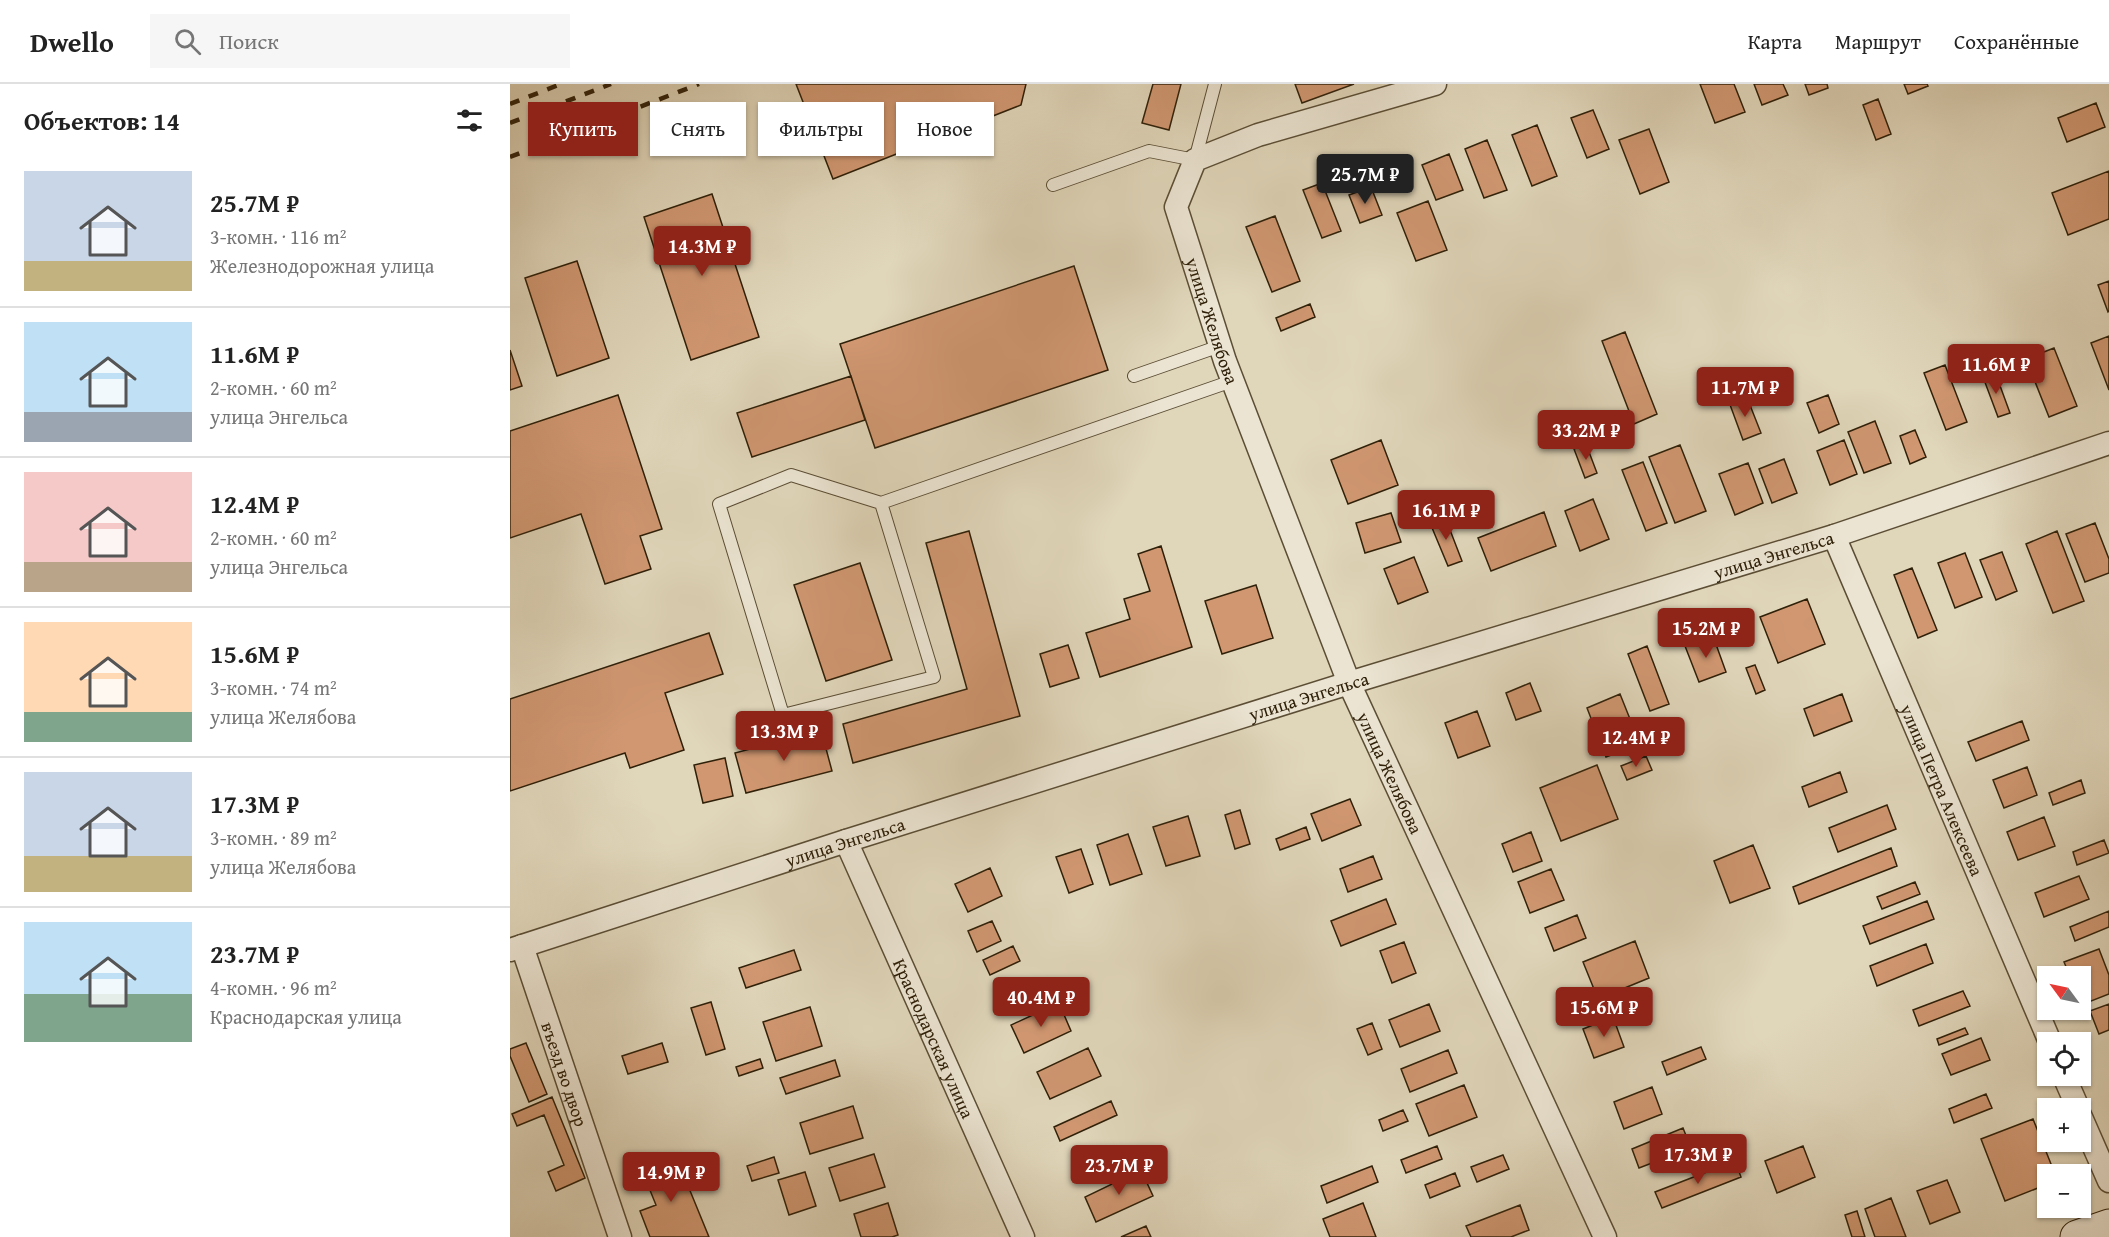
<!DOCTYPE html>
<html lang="ru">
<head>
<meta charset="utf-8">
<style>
	body { margin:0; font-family:"Gentium Book Plus",serif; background:#f6f6f6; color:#222; height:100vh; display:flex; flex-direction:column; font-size:22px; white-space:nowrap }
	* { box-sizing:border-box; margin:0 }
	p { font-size:20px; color:#767676 }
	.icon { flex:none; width:33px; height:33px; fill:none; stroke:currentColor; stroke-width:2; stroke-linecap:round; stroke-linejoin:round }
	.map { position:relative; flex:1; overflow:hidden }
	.sheet { display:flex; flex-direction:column; background:#fff; width:510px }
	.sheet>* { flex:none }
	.top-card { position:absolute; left:18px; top:18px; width:570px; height:54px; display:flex; gap:12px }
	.needle { width:39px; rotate:303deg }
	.fabs { position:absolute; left:1527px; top:882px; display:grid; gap:12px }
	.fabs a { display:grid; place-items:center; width:54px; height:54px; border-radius:0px; background:#fff; box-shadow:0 2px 4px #0004; font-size:30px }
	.price { position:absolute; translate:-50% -51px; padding:0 14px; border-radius:6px; background:#8f2418; color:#fff; font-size:20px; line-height:39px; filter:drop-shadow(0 2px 3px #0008) }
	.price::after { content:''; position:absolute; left:50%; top:36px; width:18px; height:14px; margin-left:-9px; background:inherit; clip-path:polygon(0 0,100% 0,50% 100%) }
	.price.current { background:#222; color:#fff }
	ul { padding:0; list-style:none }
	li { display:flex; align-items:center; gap:18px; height:150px; padding:0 24px }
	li+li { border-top:2px solid #e0e0e0 }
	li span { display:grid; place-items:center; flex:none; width:168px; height:120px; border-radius:0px; color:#555 }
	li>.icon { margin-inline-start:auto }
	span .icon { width:72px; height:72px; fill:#fffc; stroke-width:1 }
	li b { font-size:26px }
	h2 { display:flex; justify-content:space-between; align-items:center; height:72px; padding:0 24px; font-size:26px }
	.tag { padding:0 21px; border-radius:0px; background:#fff; box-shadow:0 2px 4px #0004; font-size:21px; line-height:54px }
	.tag.current { background:#8f2418; color:#fff }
	header { display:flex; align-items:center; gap:36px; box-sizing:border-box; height:84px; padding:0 30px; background:#fff; border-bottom:2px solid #e0e0e0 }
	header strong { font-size:28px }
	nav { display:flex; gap:33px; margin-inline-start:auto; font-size:21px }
	.search { width:420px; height:54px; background:#f6f6f6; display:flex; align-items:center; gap:15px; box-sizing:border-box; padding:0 21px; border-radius:0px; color:#767676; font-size:22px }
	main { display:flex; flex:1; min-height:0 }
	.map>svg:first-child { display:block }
</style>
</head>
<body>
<header>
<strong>Dwello</strong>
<div class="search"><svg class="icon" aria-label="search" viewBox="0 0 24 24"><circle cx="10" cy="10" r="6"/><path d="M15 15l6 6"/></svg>Поиск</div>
<nav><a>Карта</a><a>Маршрут</a><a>Сохранённые</a></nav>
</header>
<main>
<section class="sheet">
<h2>Объектов: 14<svg class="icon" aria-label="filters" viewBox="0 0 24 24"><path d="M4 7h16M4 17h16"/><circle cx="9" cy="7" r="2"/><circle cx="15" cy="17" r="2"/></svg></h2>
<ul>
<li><span style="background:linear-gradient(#c9d6e8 75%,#c2b280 0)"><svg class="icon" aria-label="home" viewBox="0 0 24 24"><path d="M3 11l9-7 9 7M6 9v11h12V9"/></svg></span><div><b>25.7M ₽</b><p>3-комн. · 116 m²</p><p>Железнодорожная улица</p></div></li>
<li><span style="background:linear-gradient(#bfe0f5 75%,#9aa5b1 0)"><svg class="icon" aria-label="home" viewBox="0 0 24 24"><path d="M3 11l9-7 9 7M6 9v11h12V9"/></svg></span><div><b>11.6M ₽</b><p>2-комн. · 60 m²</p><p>улица Энгельса</p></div></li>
<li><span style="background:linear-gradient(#f6c9c9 75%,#b9a48a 0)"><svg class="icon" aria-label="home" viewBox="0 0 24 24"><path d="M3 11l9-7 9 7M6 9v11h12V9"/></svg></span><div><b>12.4M ₽</b><p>2-комн. · 60 m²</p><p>улица Энгельса</p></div></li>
<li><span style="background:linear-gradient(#ffd9b3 75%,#7fa58c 0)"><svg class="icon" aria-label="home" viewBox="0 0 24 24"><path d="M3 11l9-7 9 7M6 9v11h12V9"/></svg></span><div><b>15.6M ₽</b><p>3-комн. · 74 m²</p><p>улица Желябова</p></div></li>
<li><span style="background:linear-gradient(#c9d6e8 70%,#c2b280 0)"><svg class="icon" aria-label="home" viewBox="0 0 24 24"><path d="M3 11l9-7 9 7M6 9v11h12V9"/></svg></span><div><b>17.3M ₽</b><p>3-комн. · 89 m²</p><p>улица Желябова</p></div></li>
<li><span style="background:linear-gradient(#bfe0f5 60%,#7fa58c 0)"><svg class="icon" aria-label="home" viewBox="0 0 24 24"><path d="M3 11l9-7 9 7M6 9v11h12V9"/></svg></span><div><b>23.7M ₽</b><p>4-комн. · 96 m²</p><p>Краснодарская улица</p></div></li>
</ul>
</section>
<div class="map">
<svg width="1599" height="1153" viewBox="0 0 1599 1153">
	<rect width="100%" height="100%" fill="#e0d6ba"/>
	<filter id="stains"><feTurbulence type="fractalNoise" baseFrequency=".00333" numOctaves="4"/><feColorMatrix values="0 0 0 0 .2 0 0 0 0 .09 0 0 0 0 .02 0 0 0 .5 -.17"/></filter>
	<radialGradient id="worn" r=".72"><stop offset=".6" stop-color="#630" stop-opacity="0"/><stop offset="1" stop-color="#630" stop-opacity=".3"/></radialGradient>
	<path fill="#d09771" stroke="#2f2009" stroke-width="1.5" d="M286,0h230l-5,21 -188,74z
		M643,0h28l-12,46 -27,-7z
		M785,0h59l-52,19z
		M1190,0h34l11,28 -30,11z
		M1244,0h29l5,11 -26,10z
		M1295,0h22l1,4 -19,7z
		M1394,0h23l1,2 -20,8z
		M1368,15l13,35 -15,6 -13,-35z
		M1586,19l9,24 -38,15 -9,-24z
		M1083,26l16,39 -22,9 -16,-40z
		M1027,41l20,51 -25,10 -20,-51z
		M1139,45l20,53 -29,12 -21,-54z
		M977,56l20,50 -23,8 -19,-49z
		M939,70l14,36 -27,10 -14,-35z
		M1599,87v48l-41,16 -16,-42z
		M812,99l19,48 -19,7 -19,-48z
		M861,103l11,28 -22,8 -11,-28z
		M202,110l47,143 -68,23 -47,-143z
		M918,117l19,49 -31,11 -19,-48z
		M765,132l25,65 -28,11 -26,-65z
		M67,177l32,97 -52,18 -32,-98z
		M564,182l34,104 -233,78 -35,-104z
		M1599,197v30l-1,1 -10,-27z
		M800,220l5,13 -34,14 -5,-13z
		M1115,248l32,82 -23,10 -32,-83z
		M1599,252v54l-18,-47z
		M1544,264l23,58 -28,11 -23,-58z
		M0,266l12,36 -12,4z
		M1435,281l22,57 -21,8 -22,-57z
		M1485,288l15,41 -12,4 -15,-40z
		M341,292l14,44 -113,37 -15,-44z
		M108,311l44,134 -22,7 11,33 -46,15 -24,-70 -71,24v-107z
		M1236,311l15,38 -18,7 -14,-38z
		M1318,311l11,29 -20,9 -12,-30z
		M1365,337l16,42 -27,10 -16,-41z
		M1405,346l11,27 -16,7 -10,-28z
		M871,356l17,45 -50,19 -17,-44z
		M1334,356l13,34 -27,11 -13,-34z
		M1076,360l11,29 -12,5 -11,-29z
		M1170,361l26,66 -31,12 -26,-66z
		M1274,375l13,34 -25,10 -13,-34z
		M1133,378l24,61 -21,8 -24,-61z
		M1238,379l15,40 -28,12 -16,-41z
		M1083,415l16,40 -29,12 -15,-40z
		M1034,428l12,34 -65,25 -13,-33z
		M881,429l10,29 -36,11 -9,-30z
		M935,433l17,44 -14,5 -18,-43z
		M1585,439l14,36v14l-24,9 -19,-48z
		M459,447l51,185 -167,47 -10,-39 124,-35 -41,-146z
		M1547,447l27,70 -31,12 -27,-69z
		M651,462l31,101 -92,30 -14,-44 44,-14 -6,-20 26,-8 -12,-37z
		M1492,468l15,39 -21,9 -16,-40z
		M1455,469l17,44 -27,11 -17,-45z
		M904,473l14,35 -30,12 -14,-35z
		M350,479l32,97 -66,21 -32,-96z
		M1402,484l25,62 -19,8 -24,-63z
		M746,501l17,53 -51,16 -17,-53z
		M1297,515l18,45 -47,19 -18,-46z
		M199,549l14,41 -58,19 19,57 -54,18 -5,-15 -115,38v-92z
		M1203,552l13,36 -27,10 -14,-36z
		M558,561l11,33 -29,9 -10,-33z
		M1137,562l22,58 -19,7 -22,-57z
		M1245,581l10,25 -9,4 -10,-26z
		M1020,599l11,28 -25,9 -10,-27z
		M1110,610l20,50 -34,13 -19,-49z
		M1332,610l10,27 -38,15 -10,-27z
		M967,627l13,35 -32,12 -13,-35z
		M1512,637l7,19 -53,21 -8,-19z
		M311,646l11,41 -86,22 -11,-40z
		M1136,672l6,14 -25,10 -6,-14z
		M215,674l8,38 -30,7 -9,-38z
		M1087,681l21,54 -57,22 -21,-53z
		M1517,683l10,28 -33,13 -11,-28z
		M1330,688l7,20 -38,15 -7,-20z
		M1571,696l4,13 -32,12 -4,-12z
		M840,715l11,26 -39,16 -11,-27z
		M1377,721l9,24 -58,23 -9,-24z
		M730,726l10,34 -15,5 -10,-34z
		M678,732l12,40 -34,10 -13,-39z
		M1534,733l11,29 -37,14 -11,-28z
		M796,743l4,12 -30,11 -4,-11z
		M1021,748l11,29 -29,11 -11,-28z
		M618,750l14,40 -32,11 -13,-40z
		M1594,756l5,13 -32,12 -4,-13z
		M1243,761l17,43 -40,15 -16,-42z
		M1381,764l6,18 -98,38 -6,-17z
		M571,765l12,35 -24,9 -13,-36z
		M863,772l9,23 -34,13 -8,-23z
		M480,784l12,28 -34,16 -13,-28z
		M1041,785l13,31 -34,13 -12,-31z
		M1569,792l10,23 -45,18 -9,-24z
		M1405,798l5,12 -38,15 -5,-12z
		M876,815l10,25 -55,22 -10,-25z
		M1417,817l7,18 -64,25 -7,-18z
		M1599,827v16l-34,14 -5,-14z
		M1067,831l9,23 -32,13 -9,-23z
		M482,837l9,20 -24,11 -9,-21z
		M1125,857l14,37 -51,21 -15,-37z
		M894,858l12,31 -24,10 -12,-32z
		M1416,860l7,19 -56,23 -7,-20z
		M503,862l7,15 -30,14 -7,-15z
		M1589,865l10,26v19l-28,11 -1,-29h-10l-6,-14z
		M284,866l7,20 -55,18 -7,-20z
		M1453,907l7,15 -51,20 -6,-16z
		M201,918l14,47 -19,6 -15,-47z
		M549,919l12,28 -47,22 -13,-28z
		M919,920l11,27 -40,16 -11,-27z
		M1599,920v26l-10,4 -9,-23z
		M300,923l12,39 -46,15 -13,-39z
		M1103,933l11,30 -30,11 -11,-29z
		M862,939l10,26 -14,6 -11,-26z
		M1455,944l3,6 -29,11 -2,-6z
		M1471,954l9,22 -39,15 -9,-21z
		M16,959l21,51 -18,8 -19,-46v-7z
		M152,959l6,19 -40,12 -6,-18z
		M1191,963l5,12 -39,16 -5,-13z
		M578,964l13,28 -51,23 -13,-27z
		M938,966l9,23 -47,19 -9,-23z
		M250,975l3,9 -24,8 -3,-9z
		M325,976l5,16 -54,18 -6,-16z
		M954,1001l13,32 -48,19 -13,-32z
		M1142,1003l10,27 -38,15 -10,-27z
		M1476,1010l6,14 -38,15 -5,-14z
		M42,1013l33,81 -29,13 -8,-19 16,-7 -20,-50 -27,11 -5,-12z
		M601,1017l6,14 -57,26 -6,-14z
		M343,1022l10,32 -53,16 -10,-31z
		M893,1026l5,11 -25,10 -4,-11z
		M1523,1035l22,55h-7v10l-43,17 -24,-62z
		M1173,1044l8,20 -52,20 -7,-19z
		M927,1062l5,13 -36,14 -5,-13z
		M1293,1062l12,31 -38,16 -12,-32z
		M165,1070l34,83h-59l-10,-26 16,-6 -15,-37z
		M364,1070l11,33 -45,14 -11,-33z
		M993,1071l6,14 -32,13 -6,-15z
		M264,1073l5,16 -27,8 -5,-15z
		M1225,1077l6,16 -79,31 -7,-16z
		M862,1082l6,16 -51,21 -6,-17z
		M631,1086l12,26 -57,26 -11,-25z
		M295,1088l11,34 -27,9 -11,-35z
		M945,1089l5,13 -30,12 -5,-13z
		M1437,1096l13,32 -30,12 -13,-33z
		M1381,1114l15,39h-31l-10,-28z
		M378,1119l10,32 -6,2h-31l-7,-23z
		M853,1119l13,34h-46l-7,-18z
		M1010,1121l9,25 -18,7h-40l-5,-11z
		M1347,1127l8,26h-13l-7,-22z
		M636,1142l5,11h-30z"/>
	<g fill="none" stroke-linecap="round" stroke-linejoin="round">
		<g stroke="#5b4e35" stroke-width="14">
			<path id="service" d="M543,101l96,-34 46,9 20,-76
				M624,292l86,-30
				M371,419l53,174 -151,38 -64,-211 72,-29 90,28 351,-122"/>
		</g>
		<g stroke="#5b4e35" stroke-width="25">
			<g id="minor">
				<path id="s1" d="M925,0l-177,51 -63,25 -19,47 49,154 124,322 256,554"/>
				<path id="s2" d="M1324,452l216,506"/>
				<path id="s3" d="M336,757l177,396"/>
				<path id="s4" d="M12,862l98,291"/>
				<path id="s5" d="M0,866l336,-109 503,-158 485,-147 275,-93"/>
				<path d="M1554,992l14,32"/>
				<path d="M1570,1031l29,66"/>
			</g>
		</g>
		<g stroke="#2f2009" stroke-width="35">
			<path id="secondary" d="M1567,1153l32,-11"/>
		</g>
		<use href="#service" stroke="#ebe4d2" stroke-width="12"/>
		<use href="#minor" stroke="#ebe4d2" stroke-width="22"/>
		<use href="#secondary" stroke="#ebe4d2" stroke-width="33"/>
		<path stroke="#2f2009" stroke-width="4.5" stroke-dasharray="10 10" stroke-linecap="butt" d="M0,20l51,-20
			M0,39l101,-39
			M0,73l189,-73"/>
	</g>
	<g text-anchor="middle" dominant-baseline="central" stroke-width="6" stroke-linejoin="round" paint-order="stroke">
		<g font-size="18" fill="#2f2009" stroke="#ebe4d2">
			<text stroke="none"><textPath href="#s1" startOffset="422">улица Желябова</textPath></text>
			<text stroke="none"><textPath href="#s5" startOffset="1324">улица Энгельса</textPath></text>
			<text stroke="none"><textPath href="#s5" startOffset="838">улица Энгельса</textPath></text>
			<text stroke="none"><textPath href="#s1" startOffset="908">улица Желябова</textPath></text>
			<text stroke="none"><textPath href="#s2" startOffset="276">улица Петра Алексеева</textPath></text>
			<text stroke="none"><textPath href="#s5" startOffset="352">улица Энгельса</textPath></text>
			<text stroke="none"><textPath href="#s3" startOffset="216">Краснодарская улица</textPath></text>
			<text stroke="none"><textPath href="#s4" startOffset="135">въезд во двор</textPath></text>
		</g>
	</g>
	<rect width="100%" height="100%" filter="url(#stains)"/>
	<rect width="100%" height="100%" fill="url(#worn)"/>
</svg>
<div class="fabs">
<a><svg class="needle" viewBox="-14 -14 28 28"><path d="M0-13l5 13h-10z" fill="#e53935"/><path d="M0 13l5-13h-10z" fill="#767676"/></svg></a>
<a><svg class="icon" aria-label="locate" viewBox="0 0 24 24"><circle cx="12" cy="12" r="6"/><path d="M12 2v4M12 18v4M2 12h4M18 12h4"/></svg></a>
<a>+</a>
<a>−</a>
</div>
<b class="price current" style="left:855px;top:121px">25.7M ₽</b>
<b class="price" style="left:192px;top:193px">14.3M ₽</b>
<b class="price" style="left:1486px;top:311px">11.6M ₽</b>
<b class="price" style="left:1235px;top:334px">11.7M ₽</b>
<b class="price" style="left:1076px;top:377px">33.2M ₽</b>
<b class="price" style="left:936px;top:457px">16.1M ₽</b>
<b class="price" style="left:1196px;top:575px">15.2M ₽</b>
<b class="price" style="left:274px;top:678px">13.3M ₽</b>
<b class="price" style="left:1126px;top:684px">12.4M ₽</b>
<b class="price" style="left:531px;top:944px">40.4M ₽</b>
<b class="price" style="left:1094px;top:954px">15.6M ₽</b>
<b class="price" style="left:1188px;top:1101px">17.3M ₽</b>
<b class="price" style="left:609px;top:1112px">23.7M ₽</b>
<b class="price" style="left:161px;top:1119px">14.9M ₽</b>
<div class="top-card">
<a class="tag current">Купить</a>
<a class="tag">Снять</a>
<a class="tag">Фильтры</a>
<a class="tag">Новое</a>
</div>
</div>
</main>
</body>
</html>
